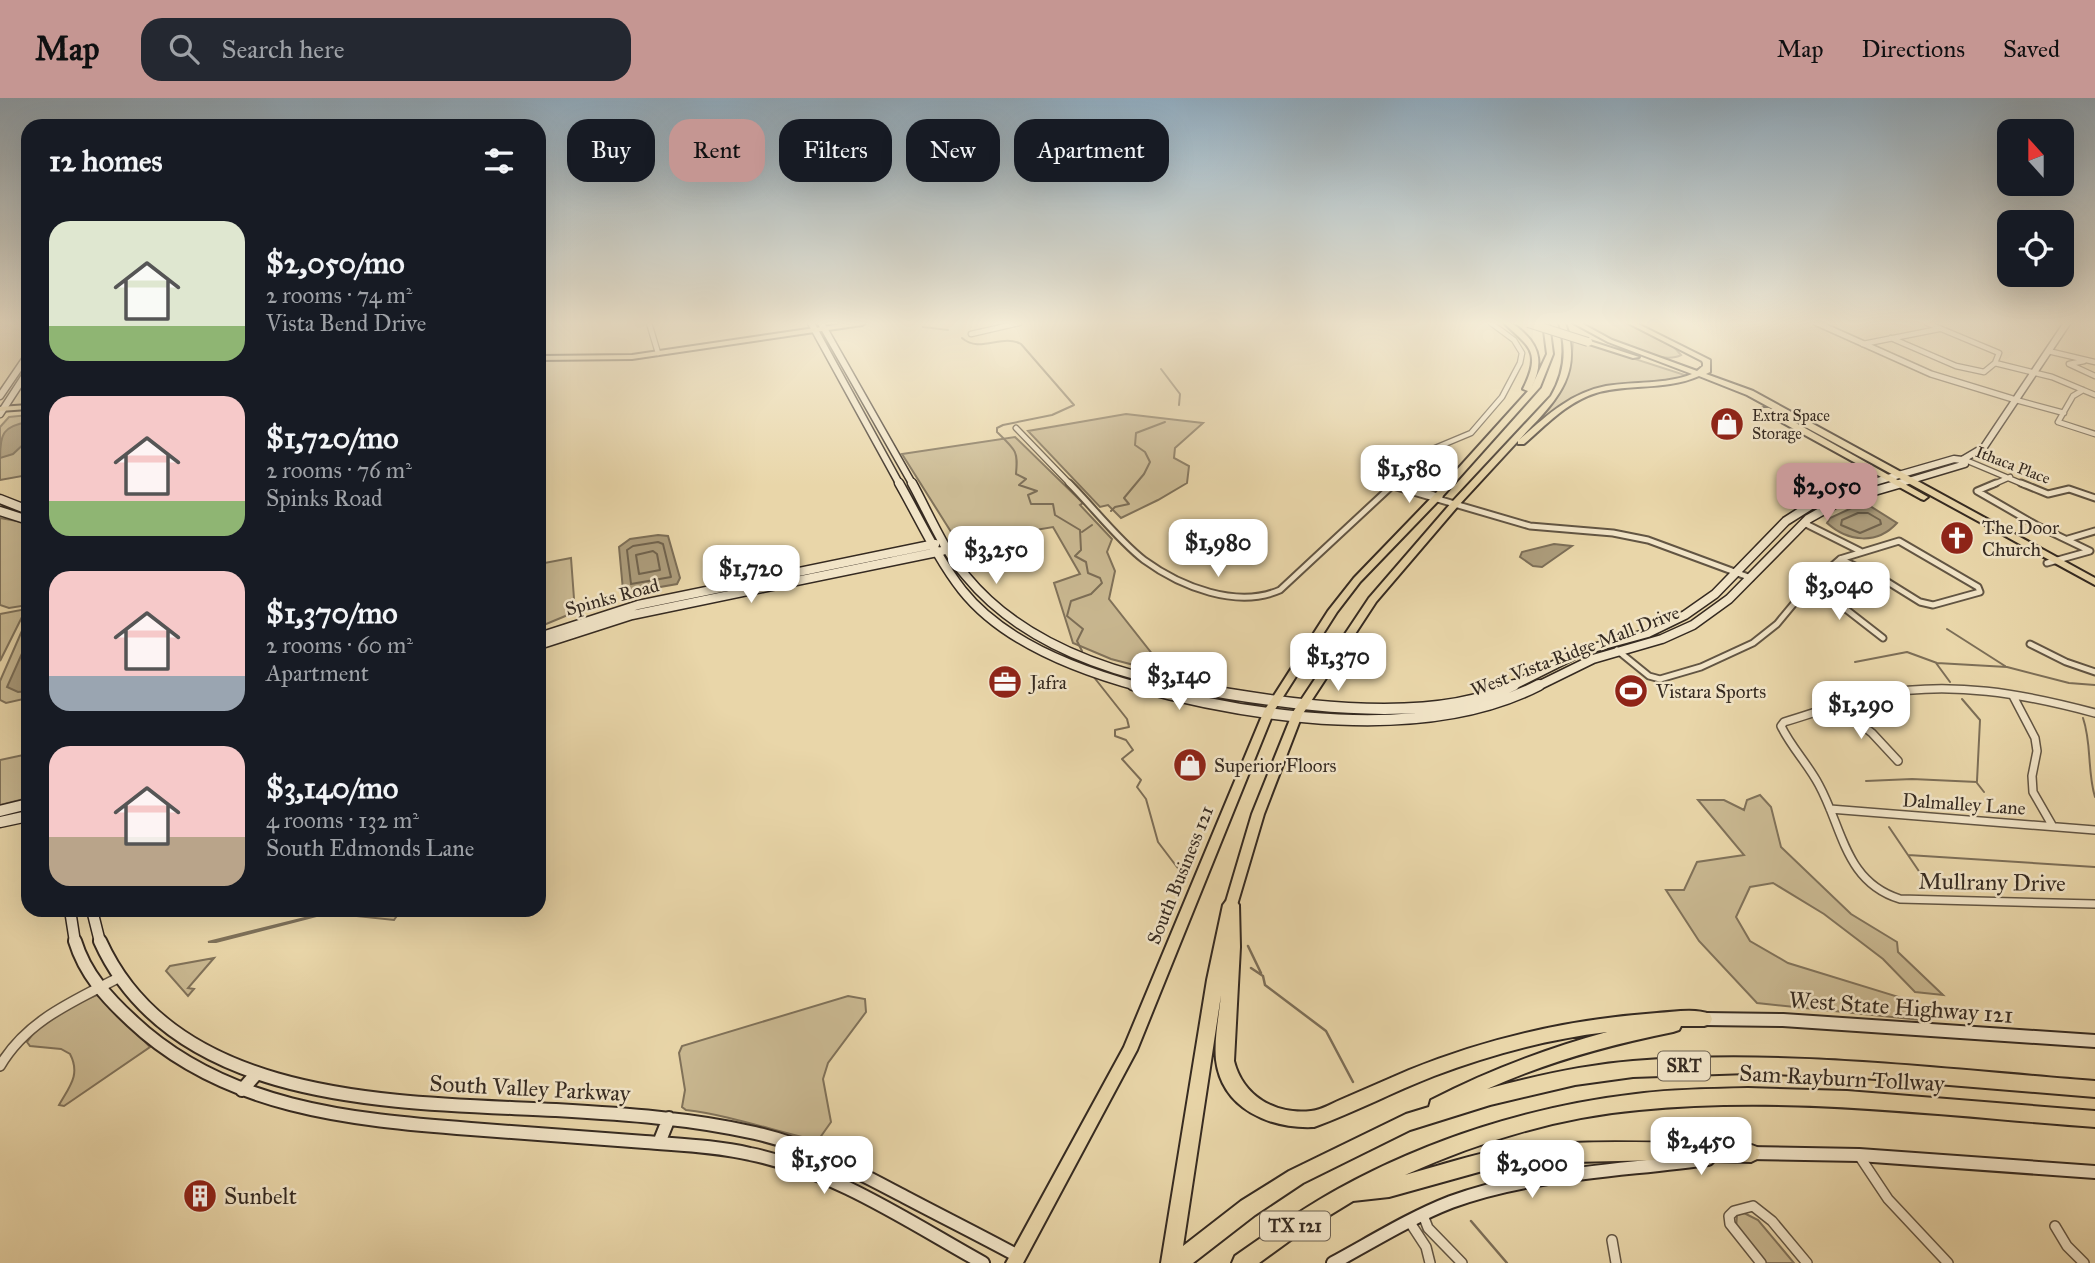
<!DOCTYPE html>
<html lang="en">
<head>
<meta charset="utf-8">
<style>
	body { margin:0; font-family:"IM FELL Great Primer",serif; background:#242831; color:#f1f3f6; height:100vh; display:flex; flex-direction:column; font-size:26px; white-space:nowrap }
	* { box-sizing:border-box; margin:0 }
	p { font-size:23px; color:#9ea1a6 }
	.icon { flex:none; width:38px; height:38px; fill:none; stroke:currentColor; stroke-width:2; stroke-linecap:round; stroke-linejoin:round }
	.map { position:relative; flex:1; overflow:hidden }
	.sheet { position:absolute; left:21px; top:21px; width:525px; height:798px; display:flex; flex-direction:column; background:#171b24; border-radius:21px; box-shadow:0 7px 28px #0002 }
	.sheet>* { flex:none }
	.guide { position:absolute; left:567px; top:21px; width:665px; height:63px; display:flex; gap:14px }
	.needle { width:46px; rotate:339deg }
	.controls { position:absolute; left:1997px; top:21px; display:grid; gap:14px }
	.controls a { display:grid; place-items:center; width:77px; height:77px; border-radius:14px; background:#171b24; box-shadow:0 7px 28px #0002; font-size:35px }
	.price { position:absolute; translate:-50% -60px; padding:0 16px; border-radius:14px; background:#fff; color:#222; font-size:23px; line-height:46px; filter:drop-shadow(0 2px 4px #0008) }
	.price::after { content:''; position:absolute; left:50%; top:42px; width:21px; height:16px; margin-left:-10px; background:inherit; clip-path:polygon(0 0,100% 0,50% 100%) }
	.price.active { background:#c59692; color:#111 }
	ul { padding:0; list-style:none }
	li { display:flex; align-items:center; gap:21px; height:175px; padding:0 28px }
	li span { display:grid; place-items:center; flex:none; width:196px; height:140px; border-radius:21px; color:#555 }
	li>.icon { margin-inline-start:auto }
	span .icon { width:84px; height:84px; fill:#fffc; stroke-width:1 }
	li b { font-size:30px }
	h2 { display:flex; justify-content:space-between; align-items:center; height:84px; padding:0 28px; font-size:30px }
	.tag { padding:0 24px; border-radius:21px; background:#171b24; box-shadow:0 7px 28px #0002; font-size:24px; line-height:63px }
	.tag.active { background:#c59692; color:#111 }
	header { display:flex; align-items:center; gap:42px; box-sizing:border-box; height:98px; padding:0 35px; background:#c59692; color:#111 }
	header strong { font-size:33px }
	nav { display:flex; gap:38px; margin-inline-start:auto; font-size:24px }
	.search { width:490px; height:63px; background:#242831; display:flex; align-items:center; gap:18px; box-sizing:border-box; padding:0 24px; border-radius:21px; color:#9ea1a6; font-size:26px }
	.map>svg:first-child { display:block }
</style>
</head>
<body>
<header>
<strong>Map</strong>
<div class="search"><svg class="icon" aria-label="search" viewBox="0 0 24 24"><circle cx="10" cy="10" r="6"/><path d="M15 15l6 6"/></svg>Search here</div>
<nav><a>Map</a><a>Directions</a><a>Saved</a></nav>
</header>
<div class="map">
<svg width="2095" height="1165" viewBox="0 0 2095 1165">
	<rect width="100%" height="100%" fill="#e9d6a9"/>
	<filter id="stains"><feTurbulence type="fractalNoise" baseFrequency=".00286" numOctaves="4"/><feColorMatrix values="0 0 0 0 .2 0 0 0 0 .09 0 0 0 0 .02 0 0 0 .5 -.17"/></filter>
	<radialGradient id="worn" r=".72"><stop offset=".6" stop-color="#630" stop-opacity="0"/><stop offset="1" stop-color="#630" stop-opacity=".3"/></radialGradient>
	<path fill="#cab992" stroke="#80725a" stroke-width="2" d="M1577,225h49l48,24 7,8c-22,12 -83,-20 -104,-32z
		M1573,241l115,37 -7,5 -53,2 -36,8 -68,45c31,-32 48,-51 49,-97z
		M1126,316l77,9 -28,25 -1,10 15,8 -2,17 -29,17 -37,18 -13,-13 -8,2 -72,-76z
		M28,317v60l-28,5v-53l9,-10z
		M1015,339l68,66 -3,2 32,34 -5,13 8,19 -6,28 59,75 -57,-15 -38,-16 -19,-60 26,-9 -27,-47 -95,16 -56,-89z
		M0,420l28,5v82l-19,3 -9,-3z
		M571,460l4,54 -36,15v-63z
		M26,511l-26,52v-47z
		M28,519v81l-22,5 -6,-3v-19z
		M28,656v44l-28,7v-45z
		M1760,697l11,12 10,40 70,67 46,28 1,10 45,43 -28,-3 -32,-33 -59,-45 -51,-31 -23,4 -14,30 14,24 38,22 114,35 19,22 -164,-17 -58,-62 -33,-51h18l13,-28 47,-7 -46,-55h26l20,10 3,-10z
		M337,812h24l-1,6h3l22,-6h16l-7,10 -66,-7 -112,29h-8z
		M214,860l-26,30 6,1 -6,7 -22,-25 4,-5z
		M97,897l6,3 47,49 -86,59 -5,-1c10,-18 22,-30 11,-51l-9,-5 -31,-3 -3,-4c14,-22 46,-38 70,-47z
		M848,898l17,3 1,13 -38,51 -5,16 8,43 -12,17h-9c-42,-10 -82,-24 -124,-29l-4,-3 3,-17 -6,-37 3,-7z
		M1744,1115l14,7 36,43h-29l-29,-35 1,-13z"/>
	<path fill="#ac9c7b" stroke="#7c6e57" stroke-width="2" d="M28,324v18l-15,14 -13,4c0,-24 3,-32 28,-36z
		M1856,408h14l27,17c-20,22 -49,19 -70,0l3,-5z
		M658,437l10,1 12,42 -3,6 -45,8 -9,-2 -4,-43 11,-8z
		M1554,446l18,2 -30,21 -9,-1 -13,-9 2,-5z
		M28,542v51l-10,1 -11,-5z"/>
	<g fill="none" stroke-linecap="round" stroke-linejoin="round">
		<path stroke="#70634e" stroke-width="2" d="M1858,415h10l12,7 1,4 -21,9 -19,-8 1,-5z
			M658,444l5,2 8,33 -40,7 -4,-34 6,-4z
			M653,453l4,3 3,16 -21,4 -3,-19z"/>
		<path stroke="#7c6e57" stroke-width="2" d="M923,229l25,3
			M962,240c18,16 40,-5 59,6l53,61 -22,10 -49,10 -6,3v4c20,19 21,20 19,42l10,5 -7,6 18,6 -9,4 3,9h22l2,11 25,15 1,20 -6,6 11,6 2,11 12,5 2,5 -11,11 -20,7 -4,15 16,13 -6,12 5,10
			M1161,271l19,25 -1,11
			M1111,413l4,-4 14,-3 -5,-6 20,-24 6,-12 -5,-10 -10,-7 1,-12 29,-11
			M1082,434l10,-7
			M1947,531l58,37
			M1855,564l52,-10 30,11 70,4 62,16 26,2
			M1936,565l14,19
			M1093,578l34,43 2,8 -14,3v6l11,4 7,10 -11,9 19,21 -4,7 9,12 12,43 22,29
			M1962,601l18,21 -3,61
			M2083,620c9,26 4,53 12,79
			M1866,683l46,-2 65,3
			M1977,685l7,9
			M1889,729l42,62
			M1908,757l187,12"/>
		<path stroke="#7c6e57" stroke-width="2.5" d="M1248,848l13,27
			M1251,870l12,8 2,9 61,46 27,51
			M1471,1123l36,42"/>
		<g stroke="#625543" stroke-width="7">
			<path id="minor-far3" d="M649,225l9,30
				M971,236l48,-11
				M1891,240l65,28 28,6 11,-9 4,-10 -72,-30
				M1863,246l76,-15
				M2048,253l47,11
				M2084,263l-15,3 26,12
				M1995,265l57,14 43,18
				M2083,292l-10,6 -15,26 37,12
				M2016,302l48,13
				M1016,330l55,57
				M1963,361l62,26
				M1397,385l5,2
				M1394,387l22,-29 55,-23 31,-36 18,-34 2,-10 -8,-13 -23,-17
				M1992,387l18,-8"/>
		</g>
		<g stroke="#625543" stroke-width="9">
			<path id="minor-far2" d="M1069,385c23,23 50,58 75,77 37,27 93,49 136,30l115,-107
				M1397,385l43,14
				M1996,385l-19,8 59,34 54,26 -43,12
				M2021,385l27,11 21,-5 26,9
				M1393,388l137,40 83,7 35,7 103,38
				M1804,425l56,28
				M2068,441l27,-8
				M1899,443l79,46 2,5 -47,13 -13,-3 -37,-23 -43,-20z
				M1806,491l41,21 36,28
				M2030,546l36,18 29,10
				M1617,552l32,26 11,3 41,-12 52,-24 24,-19 29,-35 34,-30"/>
		</g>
		<g stroke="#625543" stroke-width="10">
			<path id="minor-far1" d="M2013,598l22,42 2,13 -5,25 1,16 19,33
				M1837,608l35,27 26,28
				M2095,615c-71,-19 -145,-33 -218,-18 -32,6 -62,18 -93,27l-3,4c10,21 27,38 38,59 24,44 26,97 81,114l195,5
				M1830,711l265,21"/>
		</g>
		<g stroke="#625543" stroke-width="12">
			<path id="minor" d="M0,968c27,-46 74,-65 120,-89
				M1860,1059l28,42 60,64
				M1423,1117l5,13 34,35
				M1409,1123l17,26 4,16
				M2055,1128l12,20 17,17
				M1612,1142l4,23
				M1761,1165l-31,-39 -1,-8 5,-5 19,-5 19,15 35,42"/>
		</g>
		<g stroke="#625543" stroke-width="8">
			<path id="tertiary" d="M1817,225l114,51 85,26"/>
		</g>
		<g stroke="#352a21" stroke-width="9">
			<path id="secondary-far3" d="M811,225l89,162
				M821,225l92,162
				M0,298l28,-41
				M0,316l28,-43
				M1864,387l90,-26 8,1 22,-13 83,-124
				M1895,387l70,-21 -3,-4"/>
		</g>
		<g stroke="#352a21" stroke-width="11">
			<path id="secondary-far2" d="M899,385c20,35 38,75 63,107 41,52 115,80 178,97
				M912,385c17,31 31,66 54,93 54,66 140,96 221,111
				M0,401l28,11
				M0,413l28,9
				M539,539l99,-32 297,-61
				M539,547l93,-30 310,-64
				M1510,589l72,-36 66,-18 37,-18 30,-21 71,-73 33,-21 52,-17
				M1536,589l57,-28 69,-20 31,-14 36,-26 79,-80 32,-18 62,-18"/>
		</g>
		<g stroke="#352a21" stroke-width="13">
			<path id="secondary-far1" d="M1133,587c120,33 292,59 406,0
				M1178,587c92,17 250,44 336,0
				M0,713l28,-7
				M0,724l28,-6
				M70,812l5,32
				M92,812l8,32"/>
		</g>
		<g stroke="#352a21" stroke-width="16">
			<path id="secondary" d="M75,843c10,33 32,57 57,80 92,87 219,99 339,108 58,4 116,9 174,13 35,3 70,4 105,12 85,17 159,68 233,109
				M100,843c75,166 301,161 455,169 67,4 135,8 200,23 54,12 102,39 150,64 38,20 76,39 113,59
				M1704,921l79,1 312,21
				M242,992l15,-17
				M659,1045l10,-25
				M1749,1055l110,2 236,17
				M1333,1165c39,-21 77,-45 118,-61 81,-30 172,-31 257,-43"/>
		</g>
		<g stroke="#352a21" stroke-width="4">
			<path id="primary" d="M849,225h16l-3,2 -230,34 -93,1v-4l93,-1z
				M1504,225c9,0 14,4 20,10 17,16 18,33 8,53l15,-32 -4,-31h6l4,31 -13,33 -99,111 -81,84 -23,30 -63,99 -137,339 -114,213h-17l118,-216 140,-336 64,-100 26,-33 81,-84 93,-103 -5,-2c19,-38 6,-42 -19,-66z
				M1559,225h6c20,54 -13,81 -46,117 26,-23 51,-47 87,-54 29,-5 58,-1 86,-12l-84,-32 -35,-19h8l31,17 85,31 6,-5v-3l-1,-2 -74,-38h8l74,37v12l-4,2 47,17 342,187v7l-348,-190 -48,-19c-34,15 -69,7 -103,17 -29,9 -50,32 -72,51h-6v-3l-60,65 -82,96 -74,113 -38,99 -27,91 -1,4 -5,1 -5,-1 -1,-4 27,-91 41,-102 76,-114 83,-96 99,-106c14,-24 16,-47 8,-73z
				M1586,243h4l49,16 -6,1 -47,-15z
				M28,307v4l-28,2v-4z
				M1763,310h6l159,89 -4,3 -3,-1 -158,-87z"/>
		</g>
		<g stroke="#352a21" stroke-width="4">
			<path id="motorway" d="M1231,801l5,2 3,4 1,42 -6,114c9,35 41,54 77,50 10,-1 20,-7 29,-11 23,-10 46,-20 69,-30 79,-32 162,-51 248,-57 16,-1 38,-5 53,1l2,5 -2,5 -6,2h-23l-2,4 -6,2c-64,13 -126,30 -186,57 48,-13 97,-24 146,-28 154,-12 309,8 462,20v16l-231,-19 -116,-5 -115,4 -58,8 -85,20 -80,25 -107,53 -48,32 -62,48h-32l46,-283 16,-75 3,-4zM1221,897c-2,21 -7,44 -5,65 6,49 54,69 98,67 41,-15 79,-35 120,-51 55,-21 114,-37 173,-44 -62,17 -120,39 -176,68l-2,7 -23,7 -117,57 -48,30 -58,45z
				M1748,990l99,3 248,20v16c-151,-11 -304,-32 -456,-17 -80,7 -161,32 -234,65 33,-9 65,-20 99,-26 60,-9 123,-7 184,-6 20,0 51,-3 69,4l3,6 -3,6 -6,3 -86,-2 -93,2 -54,3 -32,5 -97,27 -36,4 -54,33 -40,29h-27l3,-7c34,-24 67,-47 103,-67 91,-50 194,-83 298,-95 37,-5 74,-5 112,-6z"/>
		</g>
		<use href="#minor-far3" stroke="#f1e4c7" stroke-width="4.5"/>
		<use href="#minor-far2" stroke="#f1e4c7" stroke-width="5"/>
		<use href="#minor-far1" stroke="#f1e4c7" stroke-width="7"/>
		<use href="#minor" stroke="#f1e4c7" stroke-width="9"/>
		<use href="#tertiary" stroke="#f1e4c7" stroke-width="5"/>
		<use href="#secondary-far3" stroke="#f1e4c7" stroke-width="6"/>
		<use href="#secondary-far2" stroke="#f1e4c7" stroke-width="8"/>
		<use href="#secondary-far1" stroke="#f1e4c7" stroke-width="10"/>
		<use href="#secondary" stroke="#f1e4c7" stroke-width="12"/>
		<use href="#primary" fill="#e9d6a9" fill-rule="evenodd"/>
		<use href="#motorway" fill="#e9d6a9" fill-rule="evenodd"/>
		<g stroke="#352a21" stroke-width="10" stroke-linecap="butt">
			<path id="primary-bridge" d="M1528,225l60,19"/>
		</g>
		<use href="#primary-bridge" stroke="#e9d6a9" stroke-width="8"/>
	</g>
	<linearGradient id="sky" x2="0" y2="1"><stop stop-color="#90aabc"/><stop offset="0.58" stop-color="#f5edd8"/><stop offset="1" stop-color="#f5edd8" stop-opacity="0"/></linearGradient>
	<rect width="2095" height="388" fill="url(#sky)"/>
	<defs>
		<g id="shop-disc" transform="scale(1.75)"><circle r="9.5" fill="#8f2418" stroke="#f1e4c7"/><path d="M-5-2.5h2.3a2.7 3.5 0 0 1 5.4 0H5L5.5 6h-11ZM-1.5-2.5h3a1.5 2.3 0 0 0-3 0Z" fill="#fff"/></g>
		<g id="church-disc" transform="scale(1.75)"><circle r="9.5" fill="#8f2418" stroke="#f1e4c7"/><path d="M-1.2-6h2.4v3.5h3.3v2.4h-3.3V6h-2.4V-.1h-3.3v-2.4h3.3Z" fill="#fff"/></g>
		<g id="office-disc" transform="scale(1.75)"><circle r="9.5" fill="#8f2418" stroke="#f1e4c7"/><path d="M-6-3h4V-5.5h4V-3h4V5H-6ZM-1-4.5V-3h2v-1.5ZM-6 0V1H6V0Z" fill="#fff"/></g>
		<g id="stadium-disc" transform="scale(1.75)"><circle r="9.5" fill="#8f2418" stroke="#f1e4c7"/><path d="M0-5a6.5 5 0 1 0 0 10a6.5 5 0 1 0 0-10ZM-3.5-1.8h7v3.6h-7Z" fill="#fff"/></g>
		<g id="building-disc" transform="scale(1.75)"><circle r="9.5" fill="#8f2418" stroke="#f1e4c7"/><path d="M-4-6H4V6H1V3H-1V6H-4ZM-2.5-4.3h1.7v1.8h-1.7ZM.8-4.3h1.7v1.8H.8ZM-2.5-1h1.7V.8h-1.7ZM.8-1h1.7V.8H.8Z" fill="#fff"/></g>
	</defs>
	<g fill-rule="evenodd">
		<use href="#shop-disc" x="1727" y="326"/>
		<use href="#church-disc" x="1957" y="440"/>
		<use href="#office-disc" x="1005" y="584"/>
		<use href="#stadium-disc" x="1631" y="593"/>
		<use href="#shop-disc" x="1190" y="667"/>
		<use href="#building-disc" x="200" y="1098"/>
	</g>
	<g text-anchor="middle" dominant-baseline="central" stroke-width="5" stroke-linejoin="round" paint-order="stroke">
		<g font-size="16" fill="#352a21" stroke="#f1e4c7" text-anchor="start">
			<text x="1752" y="317">Extra Space<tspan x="1752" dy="18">Storage</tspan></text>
		</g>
		<g font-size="16" fill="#352a21" stroke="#f1e4c7">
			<text transform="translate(2013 367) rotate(21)">Ithaca Place</text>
		</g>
		<g fill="#f1e4c7" stroke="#6d6253" stroke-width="2">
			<rect x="1658" y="953.5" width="52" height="29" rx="5"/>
			<rect x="1260" y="1113.5" width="70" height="29" rx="5"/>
		</g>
		<g font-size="18" font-weight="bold" fill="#352a21">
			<text x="1684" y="968">SRT</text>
			<text x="1295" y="1128">TX 121</text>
		</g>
		<g font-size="19" fill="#352a21" stroke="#f1e4c7" text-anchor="start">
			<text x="1982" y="429">The Door<tspan x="1982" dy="22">Church</tspan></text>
			<text x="1030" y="584">Jafra</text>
			<text x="1656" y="593">Vistara Sports</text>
			<text x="1214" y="667">Superior Floors</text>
		</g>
		<g font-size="19" fill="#352a21" stroke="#f1e4c7">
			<text transform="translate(612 499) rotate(-15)">Spinks Road</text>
			<text transform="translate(1575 553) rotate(-21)">West Vista Ridge Mall Drive</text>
			<text transform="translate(1964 706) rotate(4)">Dalmalley Lane</text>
			<text transform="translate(1180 777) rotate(-68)">South Business 121</text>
		</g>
		<g font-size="23" fill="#352a21" stroke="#f1e4c7">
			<text transform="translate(1992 784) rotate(1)">Mullrany Drive</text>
			<text transform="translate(1901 909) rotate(4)">West State Highway 121</text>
			<text transform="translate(1842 980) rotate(3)">Sam Rayburn Tollway</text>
			<text transform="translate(530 990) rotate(3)">South Valley Parkway</text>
		</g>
		<g font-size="23" fill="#352a21" stroke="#f1e4c7" text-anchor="start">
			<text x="224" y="1098">Sunbelt</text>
		</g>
	</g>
	<rect width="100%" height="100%" filter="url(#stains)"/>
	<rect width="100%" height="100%" fill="url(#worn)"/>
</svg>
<div class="controls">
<a><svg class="needle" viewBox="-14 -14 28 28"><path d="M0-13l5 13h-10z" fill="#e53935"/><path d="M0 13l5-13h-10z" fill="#9ea1a6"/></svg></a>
<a><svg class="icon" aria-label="locate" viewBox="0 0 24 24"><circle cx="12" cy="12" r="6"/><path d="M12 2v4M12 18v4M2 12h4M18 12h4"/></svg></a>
</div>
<b class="price" style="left:1409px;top:407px">$1,580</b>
<b class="price active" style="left:1827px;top:425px">$2,050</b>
<b class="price" style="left:1218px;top:481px">$1,980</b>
<b class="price" style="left:996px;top:488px">$3,250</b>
<b class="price" style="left:751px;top:507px">$1,720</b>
<b class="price" style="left:1839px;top:524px">$3,040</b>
<b class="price" style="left:1338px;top:595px">$1,370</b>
<b class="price" style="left:1179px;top:614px">$3,140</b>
<b class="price" style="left:1861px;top:643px">$1,290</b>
<b class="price" style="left:1701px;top:1079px">$2,450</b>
<b class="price" style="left:824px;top:1098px">$1,500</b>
<b class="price" style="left:1532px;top:1102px">$2,000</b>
<div class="guide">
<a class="tag">Buy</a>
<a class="tag active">Rent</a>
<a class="tag">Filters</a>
<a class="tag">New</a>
<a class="tag">Apartment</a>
</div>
<section class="sheet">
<h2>12 homes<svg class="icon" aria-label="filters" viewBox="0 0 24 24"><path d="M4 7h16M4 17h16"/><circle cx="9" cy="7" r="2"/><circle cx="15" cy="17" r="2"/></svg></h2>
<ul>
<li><span style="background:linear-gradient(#dfe7d0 75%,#8fb573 0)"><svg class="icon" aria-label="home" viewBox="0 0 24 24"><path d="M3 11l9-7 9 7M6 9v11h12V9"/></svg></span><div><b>$2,050/mo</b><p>2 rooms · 74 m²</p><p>Vista Bend Drive</p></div></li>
<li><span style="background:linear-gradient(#f6c9c9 75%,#8fb573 0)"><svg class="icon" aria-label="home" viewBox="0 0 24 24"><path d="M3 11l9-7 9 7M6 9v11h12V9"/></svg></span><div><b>$1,720/mo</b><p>2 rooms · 76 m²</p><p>Spinks Road</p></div></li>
<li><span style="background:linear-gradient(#f6c9c9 75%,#9aa5b1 0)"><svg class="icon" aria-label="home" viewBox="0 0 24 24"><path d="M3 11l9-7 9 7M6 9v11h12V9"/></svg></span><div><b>$1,370/mo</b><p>2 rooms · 60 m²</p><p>Apartment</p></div></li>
<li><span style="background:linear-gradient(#f6c9c9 65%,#b9a48a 0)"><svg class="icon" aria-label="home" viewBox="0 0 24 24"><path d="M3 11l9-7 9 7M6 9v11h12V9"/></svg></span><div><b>$3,140/mo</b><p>4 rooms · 132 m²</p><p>South Edmonds Lane</p></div></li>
</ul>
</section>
</div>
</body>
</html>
